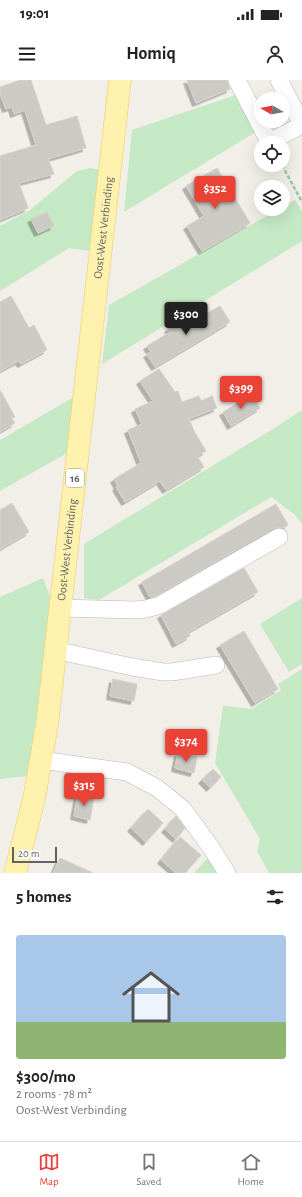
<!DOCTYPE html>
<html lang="en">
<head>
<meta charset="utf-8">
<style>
	body { margin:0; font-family:"Alegreya Sans",sans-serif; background:#f6f6f6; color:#222; height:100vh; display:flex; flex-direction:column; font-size:15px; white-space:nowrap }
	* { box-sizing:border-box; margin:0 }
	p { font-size:13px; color:#767676 }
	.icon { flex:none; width:22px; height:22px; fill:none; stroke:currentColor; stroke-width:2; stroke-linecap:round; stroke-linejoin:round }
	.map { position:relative; height:793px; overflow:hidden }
	.panel { display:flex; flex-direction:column; background:#fff; flex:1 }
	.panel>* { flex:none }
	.needle { width:26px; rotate:279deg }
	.controls { position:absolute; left:254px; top:12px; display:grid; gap:8px }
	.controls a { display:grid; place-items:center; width:36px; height:36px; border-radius:50%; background:#fff; box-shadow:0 4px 16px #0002; font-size:20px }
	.scale { position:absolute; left:12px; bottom:10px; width:45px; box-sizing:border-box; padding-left:4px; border:2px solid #5f6368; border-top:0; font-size:11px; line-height:14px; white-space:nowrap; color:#5f6368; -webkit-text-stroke:3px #fff; paint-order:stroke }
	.price { position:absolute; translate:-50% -34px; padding:0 9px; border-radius:4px; background:#ea4335; color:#fff; font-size:13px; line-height:26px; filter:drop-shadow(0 1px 2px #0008) }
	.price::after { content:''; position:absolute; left:50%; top:24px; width:12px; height:9px; margin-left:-6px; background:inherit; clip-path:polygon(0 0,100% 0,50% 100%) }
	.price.current { background:#222; color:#fff }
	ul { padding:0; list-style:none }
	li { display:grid; align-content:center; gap:8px; height:212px; padding:0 16px }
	li span { display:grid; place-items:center; height:124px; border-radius:4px; color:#555 }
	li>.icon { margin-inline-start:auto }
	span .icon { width:72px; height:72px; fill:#fffc; stroke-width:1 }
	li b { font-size:17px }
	h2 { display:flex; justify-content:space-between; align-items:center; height:48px; padding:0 16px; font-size:17px }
	.status { display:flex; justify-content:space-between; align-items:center; height:28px; padding:0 20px; background:#fff; direction:ltr }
	.status svg { height:11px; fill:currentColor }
	header { display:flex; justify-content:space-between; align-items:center; height:52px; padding:0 16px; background:#fff; font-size:18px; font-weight:600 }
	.menu { display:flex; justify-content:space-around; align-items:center; height:56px; border-top:1px solid #e0e0e0; background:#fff; font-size:11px; color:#767676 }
	.menu a { display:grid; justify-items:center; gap:2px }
	.menu .current { color:#ea4335 }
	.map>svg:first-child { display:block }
</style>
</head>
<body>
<div class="status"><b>19:01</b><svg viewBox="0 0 49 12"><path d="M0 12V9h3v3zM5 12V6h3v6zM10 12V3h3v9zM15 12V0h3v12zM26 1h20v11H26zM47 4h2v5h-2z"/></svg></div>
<header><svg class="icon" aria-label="menu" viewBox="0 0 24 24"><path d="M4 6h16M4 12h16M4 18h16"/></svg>Homiq<svg class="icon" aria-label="person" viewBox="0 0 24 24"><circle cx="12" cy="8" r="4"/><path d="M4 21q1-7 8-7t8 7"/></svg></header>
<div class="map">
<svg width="302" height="793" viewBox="0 0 302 793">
	<defs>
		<filter id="shadow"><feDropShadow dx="-3.5" dy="3.5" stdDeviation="0" flood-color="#0004"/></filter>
	</defs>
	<rect width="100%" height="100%" fill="#f1efe8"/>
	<path fill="#c5e8c5" d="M236,15l18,38 -130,79 8,-82z
		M90,88l11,2 -11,81 -21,-3 -69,43v-65l30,-16 47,-39z
		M295,120l7,11v30l-200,123 7,-59 170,-96h4v-2z
		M74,317l-7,56 -67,38v-51z
		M302,330v114l-8,-10 -23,-17 -172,103 -15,-2v-54l189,-115z
		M43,498l9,24 -24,174 -28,3v-182z
		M302,518v66l-13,8 -29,-48z
		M302,589v204h-33l-12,-22 3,-12 -45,-76 8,-57 29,3 29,-19 -3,-6z
		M210,775l11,18h-27z"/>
	<path fill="#cccac5" stroke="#d6d1c6" filter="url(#shadow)" d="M21,0h10l15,45 31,-9 9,32 -38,11 6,15 -35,9 9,25 -28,12v-64l36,-11 -11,-35 -11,4 -2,-7 -6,2 -6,-16v-6z
		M187,0h40l3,9 -34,14z
		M217,88l33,55 -48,28 -15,-25 17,-10 -18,-30z
		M47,132l7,14 -16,7 -7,-14z
		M11,216l18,32 5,-3 13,25 -26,14 -2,-3 -19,10v-69z
		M220,226l10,16 -75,45 -8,-13 4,-2 -4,-6 23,-14 -2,-3 11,-7 3,6z
		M159,289l16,23 3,-1 4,11 17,-6 2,5 11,-5 5,12 -28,11 5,12 12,20 -9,5 7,11 -38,23 -6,-9 -35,21 -9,-15 2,-1 -4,-7 27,-16 -13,-33 14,-6 -7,-15 18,-8 -13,-20z
		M0,310l15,27 -3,1 3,5 -15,9z
		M251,315l9,13 -29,18 -8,-14z
		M12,423l17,29 -29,17v-39z
		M276,424l12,21 -5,3 -4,-1 -5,1 -118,68 -6,1 -8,-15z
		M244,488l14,24 -70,40 2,4 -14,8 -15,-29z
		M244,551l34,58 -23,14 -35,-58z
		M113,599l24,5 -3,17 -24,-5z
		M178,673l19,4 -3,16 -19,-5z
		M213,689l8,8 -11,11 -8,-8z
		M78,714l16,3 -4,23 -16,-4z
		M148,729l15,14 -17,19 -15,-14z
		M176,736l9,12 -9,11 -11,-10z
		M180,757l21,18 -16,18h-9l-15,-13z
		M60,778l33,15h-40z"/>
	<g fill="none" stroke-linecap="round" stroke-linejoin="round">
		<g stroke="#b5b8bc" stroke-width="18">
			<path id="minor" d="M237,0l32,62 33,-17
				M279,0l23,44
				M60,528l75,2 11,-1 14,-4 119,-68
				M55,570l77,17 31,5h9l44,-7
				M41,680l86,12 30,16 26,21 29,40 15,24"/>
		</g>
		<g stroke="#f2c960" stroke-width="23">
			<g id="major">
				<path id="s1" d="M15,793l19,-74 13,-74 73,-645"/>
			</g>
		</g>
		<path stroke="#9cc7a9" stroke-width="2.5" stroke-dasharray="4 2" stroke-linecap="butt" d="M282,85l20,37"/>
		<use href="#minor" stroke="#fff" stroke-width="17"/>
		<use href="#major" stroke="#fff2af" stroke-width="22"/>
	</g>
	<g text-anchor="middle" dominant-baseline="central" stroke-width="3.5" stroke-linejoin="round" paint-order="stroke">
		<rect fill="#fff" stroke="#8f9295" stroke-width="1" x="66" y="389" width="18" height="18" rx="3"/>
		<g font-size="11" font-weight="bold" fill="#5f6368">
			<text x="75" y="398">16</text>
		</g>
		<g font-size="12" fill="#5f6368" stroke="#fff">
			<text stroke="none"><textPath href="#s1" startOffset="652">Oost-West Verbinding</textPath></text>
			<text stroke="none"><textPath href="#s1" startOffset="328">Oost-West Verbinding</textPath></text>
		</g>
	</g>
</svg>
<div class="controls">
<a><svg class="needle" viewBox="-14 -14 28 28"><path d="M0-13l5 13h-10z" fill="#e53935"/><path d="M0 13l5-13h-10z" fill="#767676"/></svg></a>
<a><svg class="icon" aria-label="locate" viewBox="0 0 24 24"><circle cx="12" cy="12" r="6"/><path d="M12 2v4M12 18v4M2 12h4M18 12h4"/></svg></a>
<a><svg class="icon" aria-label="layers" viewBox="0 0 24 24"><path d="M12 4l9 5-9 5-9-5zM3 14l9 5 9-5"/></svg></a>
</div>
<div class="scale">20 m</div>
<b class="price" style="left:215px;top:130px">$352</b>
<b class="price current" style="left:186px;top:256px">$300</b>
<b class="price" style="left:241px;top:330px">$399</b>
<b class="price" style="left:186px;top:683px">$374</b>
<b class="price" style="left:84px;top:727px">$315</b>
</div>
<section class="panel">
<h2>5 homes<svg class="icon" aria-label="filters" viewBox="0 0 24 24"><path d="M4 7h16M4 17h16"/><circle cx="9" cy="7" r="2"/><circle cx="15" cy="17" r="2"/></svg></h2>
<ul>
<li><span style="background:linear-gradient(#a9c7e8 70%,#8fb573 0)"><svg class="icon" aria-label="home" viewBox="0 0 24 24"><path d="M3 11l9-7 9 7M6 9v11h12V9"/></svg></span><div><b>$300/mo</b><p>2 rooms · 78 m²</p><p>Oost-West Verbinding</p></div></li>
</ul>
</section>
<nav class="menu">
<a class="current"><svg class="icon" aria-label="map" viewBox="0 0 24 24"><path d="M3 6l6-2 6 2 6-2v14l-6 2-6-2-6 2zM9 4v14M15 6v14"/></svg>Map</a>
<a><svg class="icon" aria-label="saved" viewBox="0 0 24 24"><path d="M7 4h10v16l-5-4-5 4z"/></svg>Saved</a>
<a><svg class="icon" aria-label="home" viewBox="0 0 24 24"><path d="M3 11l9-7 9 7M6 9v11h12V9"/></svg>Home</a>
</nav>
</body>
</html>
